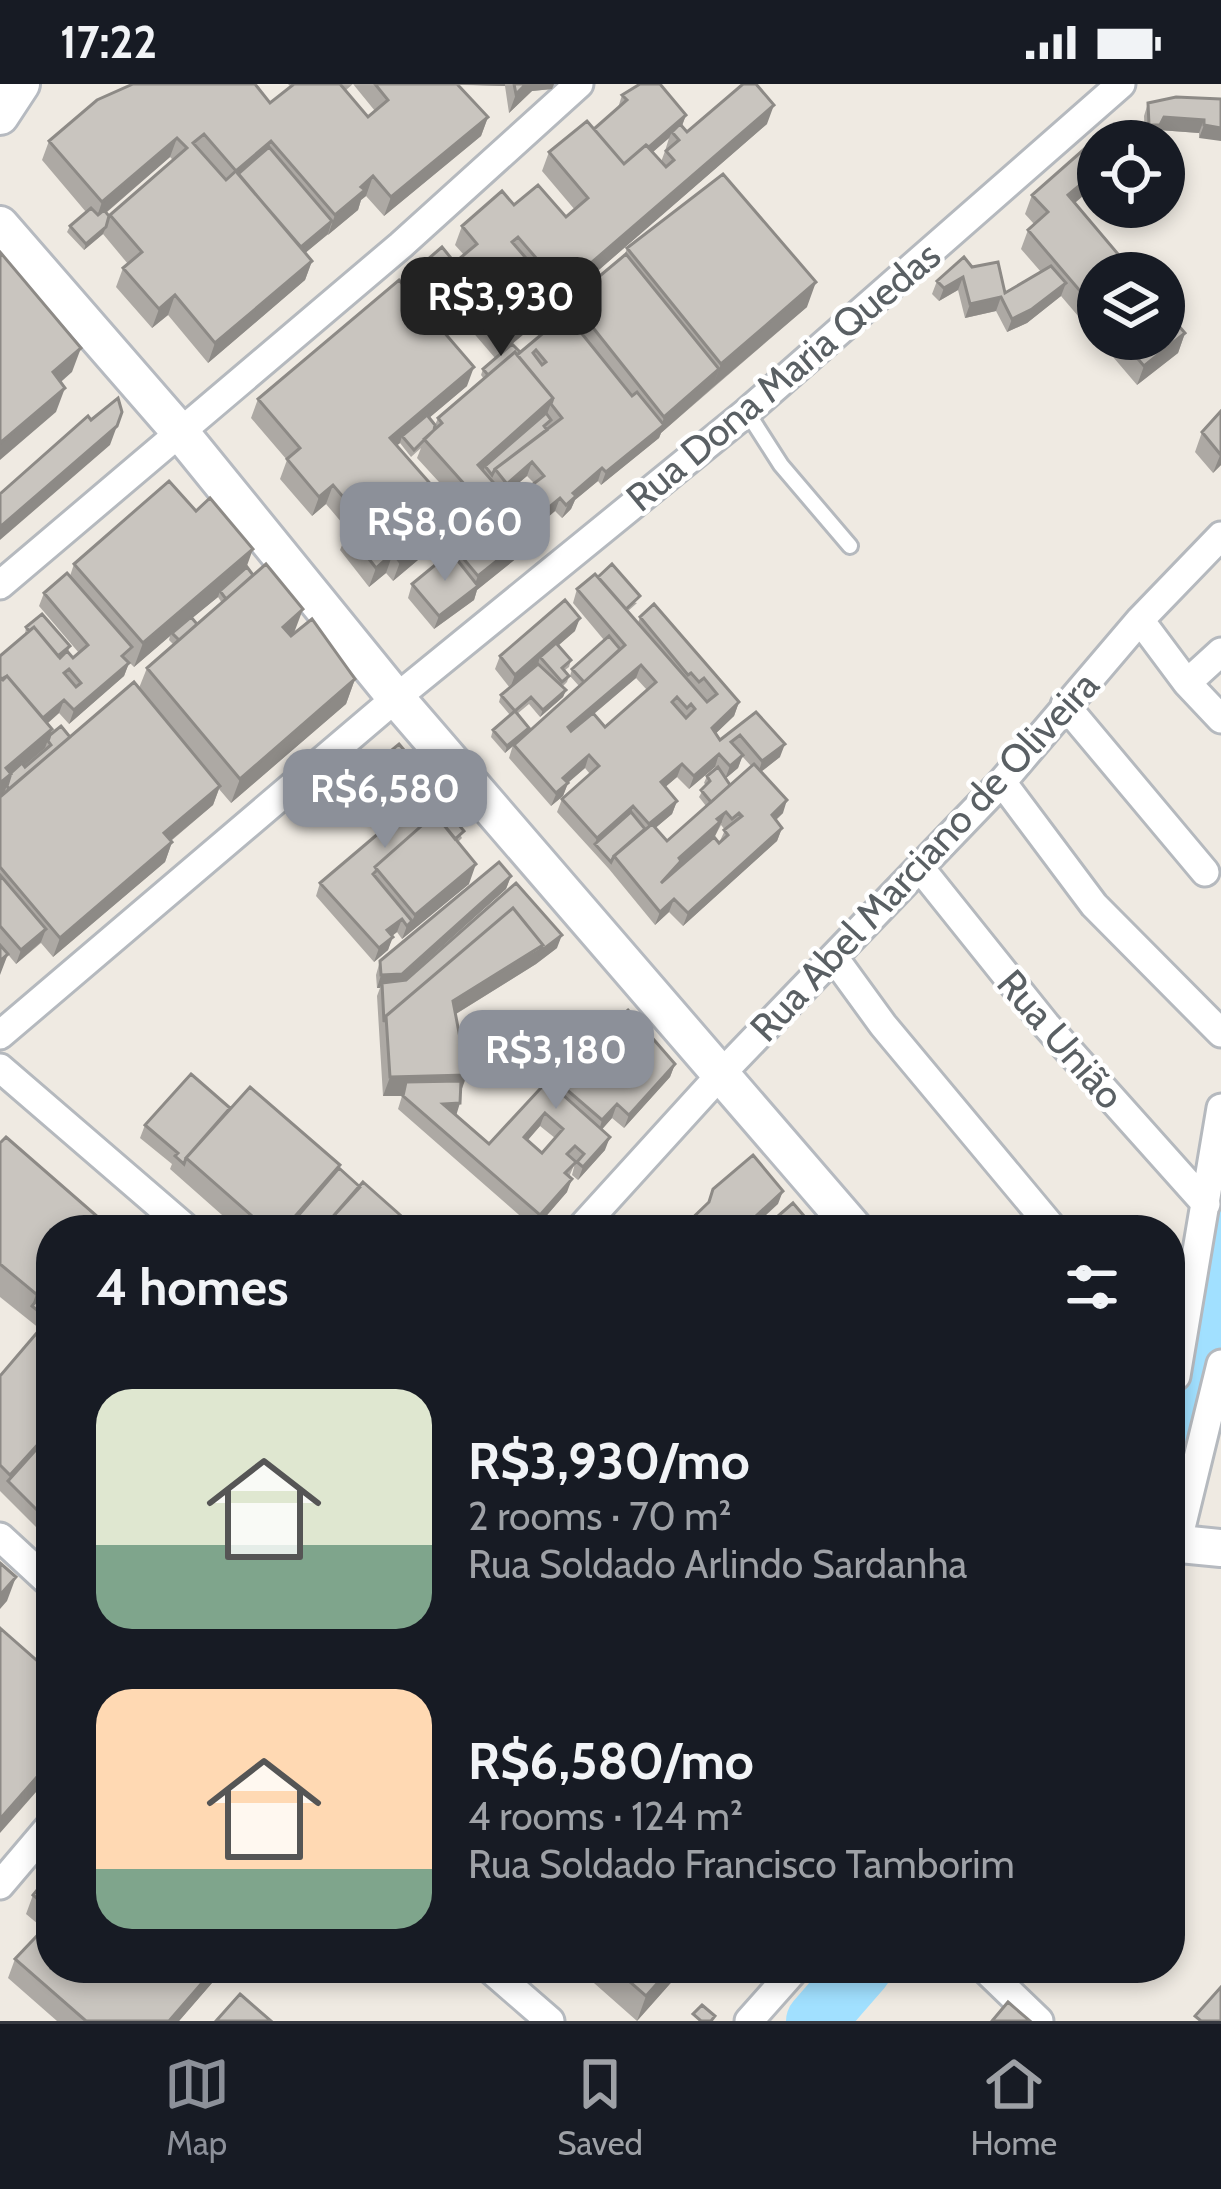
<!DOCTYPE html>
<html lang="en">
<head>
<meta charset="utf-8">
<style>
	body { margin:0; font-family:Cabin,sans-serif; background:#20242c; color:#f1f3f6; height:100vh; display:flex; flex-direction:column; font-size:45px; white-space:nowrap }
	* { box-sizing:border-box; margin:0 }
	p { font-size:39px; color:#9ea1a6 }
	.icon { flex:none; width:66px; height:66px; fill:none; stroke:currentColor; stroke-width:2; stroke-linecap:round; stroke-linejoin:round }
	.map { position:relative; flex:1; overflow:hidden }
	.panel { position:absolute; left:36px; top:1131px; width:1149px; height:768px; display:flex; flex-direction:column; background:#171b24; border-radius:48px; box-shadow:0 6px 18px #0003 }
	.panel>* { flex:none }
	.buttons { position:absolute; left:1077px; top:36px; display:grid; gap:24px }
	.buttons a { display:grid; place-items:center; width:108px; height:108px; border-radius:50%; background:#171b24; box-shadow:0 6px 18px #0003; font-size:60px }
	.price { position:absolute; translate:-50% -102px; padding:0 27px; border-radius:24px; background:#8c9099; color:#fff; font-size:39px; line-height:78px; filter:drop-shadow(0 3px 6px #0008) }
	.price::after { content:''; position:absolute; left:50%; top:72px; width:36px; height:27px; margin-left:-18px; background:inherit; clip-path:polygon(0 0,100% 0,50% 100%) }
	.price.active { background:#222; color:#fff }
	ul { padding:0; list-style:none }
	li { display:flex; align-items:center; gap:36px; height:300px; padding:0 60px }
	li span { display:grid; place-items:center; flex:none; width:336px; height:240px; border-radius:36px; color:#555 }
	li>.icon { margin-inline-start:auto }
	span .icon { width:144px; height:144px; fill:#fffc; stroke-width:1 }
	li b { font-size:51px }
	h2 { display:flex; justify-content:space-between; align-items:center; height:144px; padding:0 60px; font-size:51px }
	.status { display:flex; justify-content:space-between; align-items:center; height:84px; padding:0 60px; background:#171b24; direction:ltr }
	.status svg { height:33px; fill:currentColor }
	.tab-bar { display:flex; justify-content:space-around; align-items:center; height:168px; border-top:3px solid #363941; background:#171b24; font-size:33px; color:#9ea1a6 }
	.tab-bar a { display:grid; justify-items:center; gap:6px }
	.tab-bar .active { color:#8c9099 }
	.map>svg:first-child { display:block }
</style>
</head>
<body>
<div class="status"><b>17:22</b><svg viewBox="0 0 49 12"><path d="M0 12V9h3v3zM5 12V6h3v6zM10 12V3h3v9zM15 12V0h3v12zM26 1h20v11H26zM47 4h2v5h-2z"/></svg></div>
<div class="map">
<svg width="1221" height="1937" viewBox="0 0 1221 1937">
	<rect width="100%" height="100%" fill="#efeae2"/>
	<g fill="none" stroke-linecap="round" stroke-linejoin="round">
		<path stroke="#a1e0ff" stroke-width="60" d="M1175,1409l46,-263
			M816,1937l46,-53"/>
		<g stroke="#b5b9be" stroke-width="20">
			<path id="lane" d="M747,328l34,53 69,81"/>
		</g>
		<g stroke="#b5b9be" stroke-width="33">
			<path id="street" d="M0,501l401,-340 178,-161
				M1140,536l47,63 34,36
				M1187,599l34,-31
				M1065,621l140,167
				M1002,698l92,123 127,128
				M921,785l125,156 160,179
				M835,875l48,66 171,205
				M0,951l396,-337 351,-286 374,-328
				M0,984l188,162
				M579,1146l142,-156 281,-292 138,-162 81,-84
				M1176,1292l45,-268
				M0,1453l51,47
				M1170,1468l7,-8 44,-180
				M0,1801l51,-60
				M489,1884l61,53
				M984,1884l55,53
				M749,1937l47,-53"/>
		</g>
		<g stroke="#b6bac0" stroke-width="42">
			<path id="secondary" d="M0,32l21,-32
				M0,141l180,207 216,266 459,532
				M1170,1459l51,5"/>
		</g>
		<use href="#lane" stroke="#fff" stroke-width="14"/>
		<use href="#street" stroke="#fff" stroke-width="27"/>
		<use href="#secondary" stroke="#fff" stroke-width="36"/>
	</g>
	<path fill="#ada9a4" fill-rule="evenodd" d="M288,0h266l-2,5 -20,2 -23,22 -4,-27 -47,-1 30,32 -7,19 -97,80 -18,-20 -5,4 -3,10 -53,43 7,8 -7,19 -97,83 -40,-48 -16,13 -36,-41 7,-19 5,-4 -25,-30 -19,16 -17,-18 3,-6 16,-14 -44,-52 7,-19 221,-38 20,-17zM353,0l22,27 -7,6 -22,-27zM170,73l3,3 -64,56 -3,-3z
		M622,11l64,20 -4,11 5,6 80,-8 -212,184 -7,-9 -3,8 -10,8 -4,13 -19,16 8,8 46,-38 5,-14 54,-46 2,-6 180,59 -146,126 -2,5 -58,47 -3,-4 -23,19 -4,9 -9,9 -7,-7 -21,18 -6,20 -51,41 -3,10 -40,29 -26,-31 4,-14 29,-24 -2,-3 7,-19 25,-21 -54,-59 4,-10 -10,9 -11,-14 -4,3 54,87 -57,48 -7,-8 -17,14 -29,-37 8,-20 -22,-26 -14,12 -32,-37 7,-19 -36,-42 7,-19 209,-13 -38,32 6,7 3,-7 46,-39 -3,-4 2,-6 12,-11 -73,-85 5,-13 30,5 2,-6 5,-4 -9,-10 7,-19 52,-21 52,12 9,-7 -33,-39 7,-19 45,-23 24,-21zM669,54l-4,13 -4,11 -8,-10zM527,392l7,7 -17,13 -3,9 -10,-10z
		M1221,15l-22,39v-5l-40,-3 -4,8h-10l-1,-22 4,-13z
		M1098,70v29l-24,20 24,70v66h66l21,-6 -7,20 -41,32 -76,-89 -34,27 -20,9 -11,-21 -31,7 -7,-28 -19,11 -7,-7 5,-13 35,-14 33,26 36,-21 -20,-23 7,-19 6,-6 -9,-10 7,-19z
		M1221,327v54l-8,8 -18,-21 7,-20z
		M74,480l173,3 47,66 61,46 -9,25 -115,99 -12,-14 -6,16 -42,36 1,1 -7,20 -112,95 -12,-14 -25,21 -16,-19v-289l25,-21 1,-8 44,19 -2,6 5,6 6,-5 -40,-47 5,-13 26,-17zM218,513l4,6 -25,21 -5,-6zM170,552l-1,4 5,5 -27,23 -8,20 -69,49 -20,-2 2,-6 -5,-5 12,-11 10,11 55,-48 5,-13 -2,-3 7,7z
		M577,505l60,14 -9,8 10,12 2,-6 99,85 -5,14 -18,17 4,7 36,-28 24,45 -19,15 22,41 -7,7 6,8 -5,13 -94,85 -14,-14 -14,13 -46,-56 -52,-57 5,-13 28,-25 -5,-6 -17,15 -5,13 -12,10 -42,-48 4,-13 -8,8 -14,-16 2,-7 17,-15 -11,-13 2,-7 9,-7 -15,-19 5,-13 75,-25 -17,14 13,15 -2,7 -4,3 4,6 -2,6 -5,5 4,3 -3,7 -23,20 -11,-13 -12,10 12,14 -2,5 52,-47 -9,-10 2,-7 32,-29 -31,-37zM636,594l11,12 -42,37 -11,-13zM742,672l9,10 -21,19 -4,-7 12,-10zM715,683l1,1 -9,8 -3,7 2,2 -7,12 7,9 -39,35 -12,-13 17,-14 5,-13 -12,-14 12,-10 12,12zM721,741l4,5 -6,13 -40,24 36,-31z
		M375,680l75,41 -2,7 14,26 -4,4 11,42 -67,55 -5,-7 -5,4 -4,14 -14,12 -58,-66 4,-13 82,-70 -32,-36z
		M511,792l-5,13 -102,91 153,-32 -21,16 -80,50 5,77 -5,24 33,29 62,-67 124,-13 -5,13 -46,51 -12,-10 -10,11 3,21 -27,30 -6,-5 3,-12 -6,14 -2,15 -32,37 -137,-120 4,-13h-19l-6,-100 3,-8h-3l-1,-13 4,-14zM540,1042l15,12 -13,15 -14,-13z
		M230,1024l107,63 80,59h-178l-69,-61 2,-5 -32,-26 5,-13z
		M0,1059l51,87v312l-51,-51v-115l40,-47 -40,-32z
		M51,1789v95h174l-46,53h-122l-49,-43 7,-19 29,-30 -18,-15 7,-19z
		M577,1884h107l-47,53z"/>
	<path fill="#8d8a86" d="M442,0h63v2z
		M526,0h28l-2,5 -20,2 -23,22 7,-19z
		M774,21l-7,19 -212,184 7,-20z
		M686,31l-5,13 -9,4 -3,6 -52,45 5,-13z
		M488,33l-7,19 -97,80 7,-19z
		M1164,33l40,3 -5,13 -40,-3 -4,8h-10l4,-13z
		M1204,41l17,3v13l-22,-3z
		M177,54l-7,19 -75,65 7,-20z
		M271,57l-7,19 -31,17 3,-6z
		M1098,86v13l-37,32 7,-20z
		M373,92l-7,20 -5,4 -3,10 -30,25 7,-20z
		M332,137l-4,13 -36,30 4,-13z
		M106,143l-3,7 -19,16 2,-6z
		M312,177l-7,19 -97,83 7,-20z
		M963,193l-5,13 -19,11 5,-13z
		M816,198l-9,25 -95,81 9,-24z
		M1066,199l-5,13 -34,27 -20,9 5,-13z
		M552,204l-7,19 -10,8 -4,13 -19,16 -15,17 5,-13 8,-7 5,-13 18,-25z
		M175,211l-7,20 -16,13 7,-19z
		M1001,213l-5,14 -31,7 5,-14z
		M1185,249l-7,20 -41,32 7,-19z
		M81,264l-9,24 -28,25 9,-25z
		M474,283l-7,19 -63,53 -2,-3 -2,7 -17,14 7,-19z
		M719,285l-7,19 -51,45 -2,5 -58,47 5,-13 55,-44 3,-11z
		M65,304l-9,24 -56,48v-17z
		M553,314l-7,19 -61,49 -2,8 -5,-9z
		M117,342l-7,19 -110,95v-13z
		M1221,369v12l-8,8z
		M532,378l-5,14 -25,21 5,-13z
		M602,384l-4,13 -23,19 -4,9 -9,9 11,-25z
		M333,401l-7,19 -14,12 7,-19z
		M560,414l-5,13 -24,21 4,-13z
		M457,430l-7,19 -57,48 7,-19z
		M535,446l-7,19 -51,41 -3,10 -40,29 5,-13 33,-25 6,-15z
		M253,465l-9,25 -24,17 -2,6 -45,37 -1,-1 -2,3 -36,31 9,-24z
		M393,469l-7,20 -17,14 7,-19z
		M303,525l-9,24 -20,18 9,-24z
		M580,534l-5,13 -32,28 -3,-2 -2,7 -28,24 5,-13z
		M129,579l-5,13 -55,48 5,-14z
		M641,581l-5,13 -73,62 5,-13z
		M355,595l-9,25 -115,99 9,-24z
		M566,606l-3,7 -23,20 3,-7z
		M64,616l-5,13 -25,22 5,-13z
		M739,618l-5,14 -26,25 4,-13z
		M529,644l-3,7 -21,18 2,-7z
		M52,645l-7,19 -35,30 -6,15 -4,3v-13l6,-15z
		M785,660l-5,13 -22,17 4,-13z
		M719,670l-4,13 -26,22 5,-13z
		M589,671l-4,13 -21,18 4,-3 -5,13 -12,10 12,-28z
		M743,671l-5,13 -13,11 5,-13z
		M682,680l-5,13 -21,18 5,-13z
		M220,702l-7,19 -56,47 7,-19z
		M787,716l-4,13 -16,15 5,-13z
		M677,717l-5,13 -26,22 3,-12z
		M633,722l-4,13 -34,25 2,-6z
		M726,728l-11,24 -35,30 -24,30 23,-38z
		M782,744l-5,13 -94,85 5,-13z
		M172,758l-7,20 -112,95 7,-19z
		M476,780l-7,20 -67,55 5,-13 5,-5 3,-6z
		M511,792l-5,13 -109,98 -15,-4 -2,5h-3l4,-13z
		M674,815l-5,13 -14,13 5,-13z
		M402,835l-5,13 -14,11 4,-13z
		M46,845l-5,13 -25,22 5,-14z
		M562,851l-5,13 -21,16 -90,56 7,-19z
		M393,853l-5,13 -14,12 5,-14z
		M8,870l-8,21v-14z
		M675,980l-5,13 -46,51 5,-13z
		M467,991l-7,19 -54,-12 -4,14h-19l7,-19z
		M460,1019l-4,13 -13,-12z
		M617,1020l-5,14 -14,16 4,-14z
		M545,1029l-5,13 -21,24 5,-13z
		M610,1053l-5,13 -27,30 5,-13z
		M572,1095l-5,13 -32,37 5,-14z
		M783,1107l-5,13 -28,26h-9z
		M51,1192v14l-15,19 -4,-3 4,-12z
		M16,1493l-9,24 -7,8v-14z
		M51,1677v14l-51,58v-14z
		M215,1884h10l-46,53h-10z
		M671,1884h13l-47,53 9,-25z"/>
	<path fill="#c9c5bf" stroke="#8d8a86" stroke-width="3" fill-rule="evenodd" d="M133,0h122l15,19 24,-19h46l28,33 20,-17 -13,-16h82l31,33 -97,80 -18,-21 -12,11 4,3 -30,25 -64,-74 -35,30 -32,-37 -11,9 33,37 10,-9 76,90 -97,82 -40,-48 -16,14 -36,-41 19,-16 -32,-37 77,-67 -10,-10 -75,64 -53,-61 48,-41z
		M514,0h12l-10,10z
		M640,0h20l26,31 -37,32 -3,-2 -22,19 -30,-35 33,-29 -5,-5z
		M743,0h13l18,21 -212,183 -44,-51 -6,5 40,46 -19,15 5,6 -23,19 -56,-69 18,-15 -15,-18 40,-35 12,14 24,-20 28,32 22,-19 -39,-46 38,-31 37,43 22,-19 20,22 8,-7 -8,-9 13,-11 -7,-8 8,-8 7,8z
		M1176,13l45,2v29l-17,-3v-5l-40,-3 -4,8h-11l-1,-22z
		M1090,60l8,10v16l-30,25 66,78h-36v39l-70,-82 20,-18 -16,-17z
		M269,63l63,74 -31,26 -63,-73z
		M723,90l93,108 -95,82 -94,-116z
		M91,124l7,7 6,-5 5,6 -3,11 -20,17 -16,-18z
		M442,163l73,90 -13,11 -75,-88z
		M0,168l81,96 -28,24 12,16 -65,55z
		M626,170l93,115 -55,48 -93,-117z
		M964,173l8,10 26,-5 7,31 46,-27 15,17 -34,26 -20,10 -11,-22 -31,7 -7,-27 -19,11 -7,-7z
		M399,196l75,87 -84,71 67,76 -57,48 -7,-9 -17,15 -29,-37 14,-13 -28,-33 -14,12 -32,-38 13,-11 -42,-49z
		M1164,225l21,24 -41,33 -23,-27h43z
		M566,230l66,82 5,-4 27,33 -58,47 -4,-4 -29,25 3,3 -10,9 -6,-7 -25,21 -18,-23 27,-20 -12,-14 -25,22 -12,-15 67,-51 -11,-14 2,-6 -36,-43zM536,266l10,12 -4,3 -9,-12z
		M512,260l8,8 -3,3 -2,-3 -27,23 -5,-6z
		M515,268l38,46 -75,67 57,65 -57,46 -32,-38 38,-32 -60,-67 18,-16 -4,-5z
		M118,314l4,14 -5,14 -117,101v-33l88,-78 3,4z
		M1221,327v42l-1,1 -18,-22z
		M546,329l5,7 -7,6 3,4 -52,39 -3,6 -7,-9z
		M427,331l8,10 -1,5 -20,20 -12,-14z
		M169,397l27,30 14,-13 43,51 -110,94 -69,-79z
		M451,468l27,34 -39,30 -27,-32z
		M266,480l37,45 -20,18 8,9 21,-17 43,60 -115,100 -93,-111z
		M612,480l28,32 -14,13 -28,-32z
		M247,483l6,8 -27,24 -6,-8z
		M67,489l65,74 -10,9 7,7 -55,47 -10,-10 -21,18 -36,-42 -4,4 -3,-3v-21l34,-29 26,31 7,-7 6,7 15,-13 -44,-52zM69,585l12,14 -5,4 -12,-14z
		M595,490l112,128 10,-8 -13,-16 -5,4 -8,-9 -3,2 -48,-58 14,-13 85,98 -27,26 8,12 36,-28 29,32 -23,17 -22,-26 -9,7 12,13 -13,11 -11,-12 -25,22 -12,-12 -21,18 16,19 -28,23 -16,-18 -36,32 -35,-39 37,-33 -10,-11 -26,23 5,5 -12,10 -42,-48 111,-100 -48,-56zM641,581l15,17 -51,45 -12,-14 -22,18 -3,-4zM677,613l10,11 4,-4 4,5 -9,9 -14,-16z
		M565,516l15,18 -65,57 -15,-19z
		M42,530l28,32 -12,10 -24,-29 -5,4 -3,-4z
		M191,533l6,7 -18,16 -7,-7z
		M609,552l11,13 -36,33 -12,-13z
		M556,559l15,17 -9,8 7,8 -7,6 -22,-25z
		M538,580l28,26 -23,20 -12,-13 -16,14 -14,-16z
		M7,592l45,53 -46,39 5,6 -11,9v-103z
		M134,598l86,104 -56,47 8,9 -112,96 -60,-71v-70z
		M515,627l14,17 -22,18 -14,-16z
		M61,642l9,11 -61,52 -2,-3 4,-13 11,-10 3,4 26,-22 -3,-4 2,-6z
		M399,660l51,61 -13,12 -2,-3 -60,53 2,3 -4,4 39,47 -5,5 -5,-7 -15,11 6,7 -14,11 -59,-65 92,-78 -37,-41z
		M754,680l33,36 -15,15 10,13 -94,85 -14,-14 -14,13 -46,-56 38,-32 15,17zM726,728l6,7 7,-6 3,3 -18,14 4,5 -9,8 -5,-6 -53,46 20,-22 -2,-3 41,-36 -3,-3z
		M718,683l12,18 -19,17 -10,-12 9,-9 -3,-5z
		M448,728l16,19 -9,8 -16,-20z
		M631,728l14,17 -31,27 -3,6 -16,-18z
		M435,730l41,50 -61,51 -40,-48z
		M499,778l12,14 -109,98 -21,1 -1,-14z
		M0,791l46,54 -25,21 -21,-24z
		M516,799l46,52 -21,16 2,-6 -30,-37 -127,108 -2,6 -2,-39 24,-3z
		M513,824l30,37 -90,56 14,74 -77,2 -4,-61z
		M0,861l8,9 -8,7z
		M628,926l47,54 -46,51 -12,-11 -15,16 -36,-31 -4,5 48,43 -27,30 -6,-5 7,-8 -9,-8 -8,8 9,8 -11,11 7,6 -32,36 -137,-119 3,-14 55,-1 -1,22 -17,1 46,40 62,-67zM545,1029l18,16 -21,24 -18,-16z
		M191,990l39,34 -44,50 -2,6 -9,-8 3,-3 -33,-28z
		M250,1003l90,78 -57,65h-15l-82,-72z
		M6,1053l93,81 -9,12h-39v46l-15,18 -36,-30v-121z
		M753,1071l30,36 -42,39h-61l29,-28 4,-13z
		M339,1084l21,19 -30,33 -2,6 5,4h-47z
		M363,1098l54,48h-76l-11,-10z
		M793,1119l23,27h-54z
		M46,1205l5,4v32l-2,-2 1,-2 -18,-15z
		M47,1237l4,4v105l-41,45 -10,-10v-89z
		M51,1349v91l-43,-43z
		M0,1479l16,14 -16,18z
		M0,1544l51,45v88l-51,58z
		M51,1789v37l-18,-15z
		M51,1837v47h164l-46,53h-83l-71,-62z
		M614,1884h57l-25,28z
		M1221,1903v34h-20l-6,-5z
		M240,1910l31,27h-55z
		M1008,1918l22,19h-38z
		M702,1921l13,11 -4,5h-10l-8,-7z"/>
	<g text-anchor="middle" dominant-baseline="central" stroke-width="9" stroke-linejoin="round" paint-order="stroke">
		<g font-size="39" fill="#5a6064" stroke="#fff">
			<text transform="translate(783 292) rotate(-40)">Rua Dona Maria Quedas</text>
			<text transform="translate(924 772) rotate(-47)">Rua Abel Marciano de Oliveira</text>
			<text transform="translate(1061 955) rotate(49)">Rua União</text>
		</g>
	</g>
</svg>
<div class="buttons">
<a><svg class="icon" aria-label="locate" viewBox="0 0 24 24"><circle cx="12" cy="12" r="6"/><path d="M12 2v4M12 18v4M2 12h4M18 12h4"/></svg></a>
<a><svg class="icon" aria-label="layers" viewBox="0 0 24 24"><path d="M12 4l9 5-9 5-9-5zM3 14l9 5 9-5"/></svg></a>
</div>
<b class="price active" style="left:501px;top:275px">R$3,930</b>
<b class="price" style="left:445px;top:500px">R$8,060</b>
<b class="price" style="left:385px;top:767px">R$6,580</b>
<b class="price" style="left:556px;top:1028px">R$3,180</b>
<section class="panel">
<h2>4 homes<svg class="icon" aria-label="filters" viewBox="0 0 24 24"><path d="M4 7h16M4 17h16"/><circle cx="9" cy="7" r="2"/><circle cx="15" cy="17" r="2"/></svg></h2>
<ul>
<li><span style="background:linear-gradient(#dfe7d0 65%,#7fa58c 0)"><svg class="icon" aria-label="home" viewBox="0 0 24 24"><path d="M3 11l9-7 9 7M6 9v11h12V9"/></svg></span><div><b>R$3,930/mo</b><p>2 rooms · 70 m²</p><p>Rua Soldado Arlindo Sardanha</p></div></li>
<li><span style="background:linear-gradient(#ffd9b3 75%,#7fa58c 0)"><svg class="icon" aria-label="home" viewBox="0 0 24 24"><path d="M3 11l9-7 9 7M6 9v11h12V9"/></svg></span><div><b>R$6,580/mo</b><p>4 rooms · 124 m²</p><p>Rua Soldado Francisco Tamborim</p></div></li>
</ul>
</section>
</div>
<nav class="tab-bar">
<a class="active"><svg class="icon" aria-label="map" viewBox="0 0 24 24"><path d="M3 6l6-2 6 2 6-2v14l-6 2-6-2-6 2zM9 4v14M15 6v14"/></svg>Map</a>
<a><svg class="icon" aria-label="saved" viewBox="0 0 24 24"><path d="M7 4h10v16l-5-4-5 4z"/></svg>Saved</a>
<a><svg class="icon" aria-label="home" viewBox="0 0 24 24"><path d="M3 11l9-7 9 7M6 9v11h12V9"/></svg>Home</a>
</nav>
</body>
</html>
